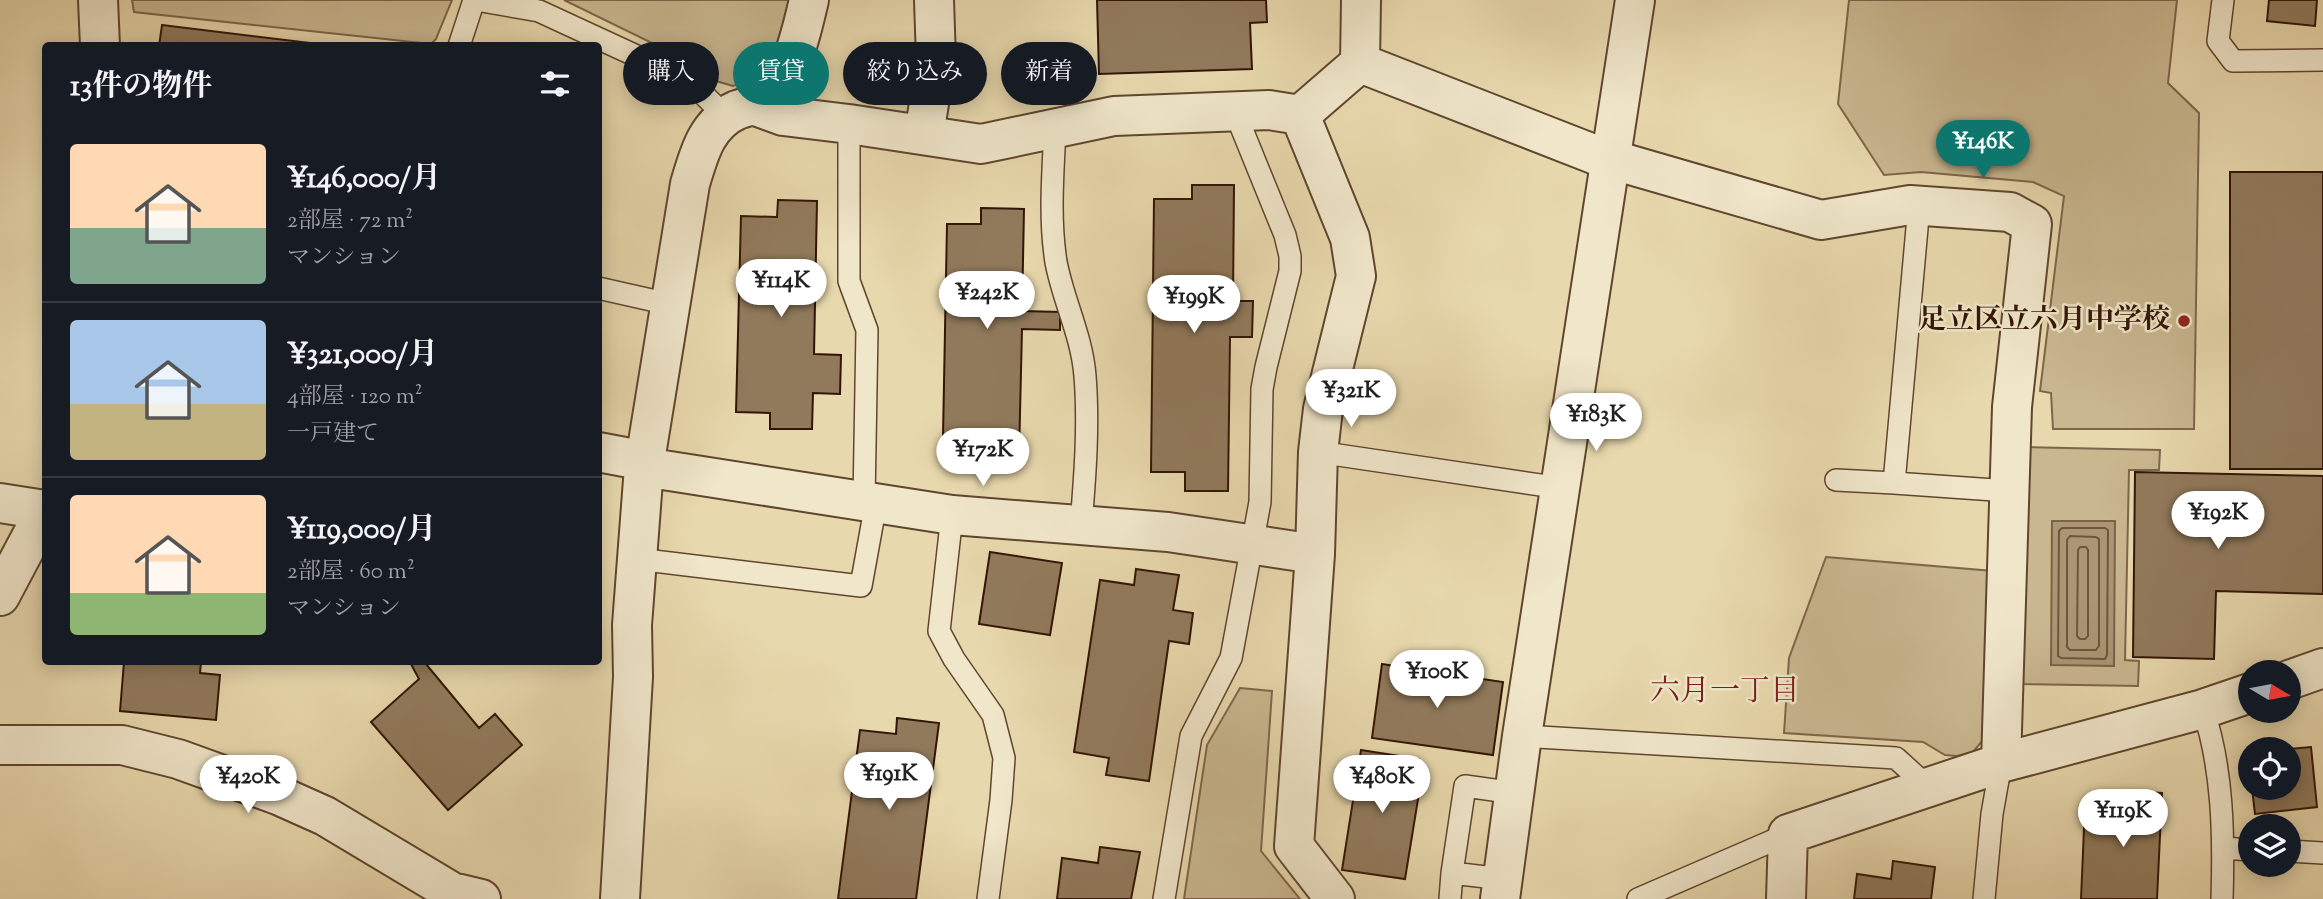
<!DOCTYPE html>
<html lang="ja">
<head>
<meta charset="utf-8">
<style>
	body { margin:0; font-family:"Sorts Mill Goudy","Noto Serif JP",serif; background:#20242c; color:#f1f3f6; height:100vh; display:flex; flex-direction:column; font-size:26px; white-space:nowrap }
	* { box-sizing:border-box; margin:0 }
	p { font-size:23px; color:#9ea1a6 }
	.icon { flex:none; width:38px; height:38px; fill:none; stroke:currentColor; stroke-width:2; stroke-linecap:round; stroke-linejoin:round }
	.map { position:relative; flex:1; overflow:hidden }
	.drawer { position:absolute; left:42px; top:42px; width:560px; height:623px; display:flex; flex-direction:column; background:#171b24; border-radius:7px; box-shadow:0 4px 18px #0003 }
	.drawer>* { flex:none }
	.guide { position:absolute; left:623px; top:42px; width:665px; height:63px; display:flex; gap:14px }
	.needle { width:46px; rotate:100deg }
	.buttons { position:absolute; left:2238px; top:660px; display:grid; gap:14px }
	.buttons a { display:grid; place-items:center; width:63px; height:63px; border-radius:50%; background:#171b24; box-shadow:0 4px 18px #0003; font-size:35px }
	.price { position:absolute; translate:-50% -60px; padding:0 16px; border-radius:24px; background:#fff; color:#222; font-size:23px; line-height:46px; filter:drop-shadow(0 2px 4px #0008) }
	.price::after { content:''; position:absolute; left:50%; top:42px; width:21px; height:16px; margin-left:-10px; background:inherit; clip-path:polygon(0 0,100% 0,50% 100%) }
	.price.current { background:#0f766e; color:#fff }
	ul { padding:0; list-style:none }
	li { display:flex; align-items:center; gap:21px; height:175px; padding:0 28px }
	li+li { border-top:2px solid #363941 }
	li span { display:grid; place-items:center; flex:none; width:196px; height:140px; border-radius:7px; color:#555 }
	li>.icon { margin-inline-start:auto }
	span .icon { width:84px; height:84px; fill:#fffc; stroke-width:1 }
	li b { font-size:30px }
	h2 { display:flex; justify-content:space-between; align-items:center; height:84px; padding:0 28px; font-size:30px }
	.pill { padding:0 24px; border-radius:32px; background:#171b24; box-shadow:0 4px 18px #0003; font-size:24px; line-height:63px }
	.pill.current { background:#0f766e; color:#fff }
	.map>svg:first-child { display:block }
</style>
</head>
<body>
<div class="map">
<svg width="2323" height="899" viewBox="0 0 2323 899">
	<rect width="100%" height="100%" fill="#e8d8ad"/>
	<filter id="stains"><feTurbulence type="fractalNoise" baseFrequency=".00286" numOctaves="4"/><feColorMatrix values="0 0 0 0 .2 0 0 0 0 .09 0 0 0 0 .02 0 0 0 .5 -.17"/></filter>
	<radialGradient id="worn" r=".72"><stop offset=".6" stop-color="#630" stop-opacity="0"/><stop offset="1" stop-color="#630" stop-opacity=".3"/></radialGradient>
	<path fill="#c9b790" stroke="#7e664a" stroke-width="2" d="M132,0h320l-16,39 -5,5 -297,-32z
		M564,0h226l-18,60 -18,19 -21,7 -17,-5 -27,-20z
		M1849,0h328l-9,83 31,30 -5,316h-141l-2,-36 -11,-2 24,-195 -31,-14 -112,-10 -37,3 -46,-71z
		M2021,447l139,3 -1,20h-30l-4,190 14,1 -1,25 -122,-2z
		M1826,557l167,14 -10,169 -10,12 -16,4 -12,-1 -22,-13 -139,-9 5,-75z
		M1240,688l32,3 -11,160 39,48h-116l23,-154z"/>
	<path fill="#aa9674" stroke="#7a6247" stroke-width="2" d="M2052,521h63l-1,145 -63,-1z"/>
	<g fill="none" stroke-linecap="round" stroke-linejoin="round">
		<path stroke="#6e563c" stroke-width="2" d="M2062,528h43l3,2 -1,125 -2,4 -44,-1 -3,-2 1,-125z
			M2070,536l26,1 3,2v107l-3,4h-26l-3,-3v-107z
			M2080,547h6l2,3v86l-3,3h-5l-3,-3 1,-86z"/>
	</g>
	<path fill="#917a5c" stroke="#321504" stroke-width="2" d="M1097,0h169l1,22 -17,1 2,46 -153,5z
		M2269,0h48l-2,26 -48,-5z
		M162,25l173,21h-176z
		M2230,172h93v297h-93z
		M1192,185h42l-1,116h20l-1,36h-22l-2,154h-43v-19h-34l3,-273h38z
		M778,200l39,1 -3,153 27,1 -1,39 -27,-1 -1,36h-42v-16l-34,-1 5,-196 36,1z
		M981,208l43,1 -2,102 38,1v18l-38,-1 -3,127 -46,-1 1,-18 -31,-1 4,-212h34z
		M2135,472l188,4v118l-107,-3 -2,68 -81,-2z
		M990,552l72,11 -12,72 -71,-11z
		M1136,569l43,6 -6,35 20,3 -4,31 -20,-3 -20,140 -43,-6 3,-17 -35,-6 26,-172 34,5z
		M124,662h77l-1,11 20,2 -4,45 -96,-9z
		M411,664h15l53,64 16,-14 27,31 -74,65 -77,-88 48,-43z
		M1382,664l121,18 -10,73 -121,-17z
		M897,718l42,5 -23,176h-78l22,-169 36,4z
		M2311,747l6,60 -62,7 -3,-26h37v-39z
		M1361,750l58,9 -5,27 6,1 -15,92 -63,-9z
		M2122,791l40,2 -5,106h-76l4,-94 36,2z
		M1100,847l40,5 -9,47h-74l5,-41 36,5z
		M1893,861l42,6 -4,32h-77l3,-25 34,5z"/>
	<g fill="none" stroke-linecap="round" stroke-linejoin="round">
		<g stroke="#60462e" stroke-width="24">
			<path id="service" d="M476,0l63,11 119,55 38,21 29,29
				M2223,0l-5,41 15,20 90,-1
				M459,46l15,-46
				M849,124v157l18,49 -3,171
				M1055,129c-2,44 -6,89 1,133 7,38 26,74 29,114 4,49 0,100 -4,149
				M1919,206l-25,277 115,8
				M598,288l71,16
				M1318,452l243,36
				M1836,480l58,3
				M952,515l-13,116 15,28 39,56 11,43 -3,42 -13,99
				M637,559l224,27 15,-83
				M2203,709c20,60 21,127 19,190
				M1522,736l374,22 33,30
				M2224,848l26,2
				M2289,851l34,2
				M1503,879l-51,-6 13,-87 50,7
				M1164,899l27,-163 40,-78 29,-156 2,-113 4,-22 24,-96v-15l-5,-21 -50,-123
				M1450,899l2,-26
				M1638,899l150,-65
				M1984,899l8,-85 9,-51"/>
		</g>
		<g stroke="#60462e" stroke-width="42">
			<path id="minor" d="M98,0l2,46
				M1360,63l236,92 225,65 89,-15 100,7 22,12 -20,183 -11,356
				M753,105l30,11 66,8 132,20 133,-28 155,-6 31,5
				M924,135l12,-76 -2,-59
				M598,452l48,9
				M644,467l308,48 216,17 147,22
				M0,503l45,7
				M0,596l46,-87
				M2289,680l34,-12
				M0,745h122l56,14 100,36 47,21 127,76 29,7
				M620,899l13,-222 -1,-52 12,-158 46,-283c9,-30 16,-60 47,-74 10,-4 22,-5 30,-12 25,-19 35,-69 42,-98
				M1335,899l-41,-53 21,-292 3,-102 5,-43 33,-133 -6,-38 -50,-123 60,-52 1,-63
				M1786,899l2,-65 213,-71 202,-54 47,-16"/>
		</g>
		<g stroke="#60462e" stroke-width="42">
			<path id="tertiary" d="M1500,899l22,-163 113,-736"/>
		</g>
		<use href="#service" stroke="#f0e6ca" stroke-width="21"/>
		<use href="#minor" stroke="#f0e6ca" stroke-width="38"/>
		<use href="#tertiary" stroke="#f0e6ca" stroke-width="38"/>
	</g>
	<circle fill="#8f2418" stroke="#f0e6ca" stroke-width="2.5" cx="2184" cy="321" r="7"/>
	<g text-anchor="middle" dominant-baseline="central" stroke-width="5" stroke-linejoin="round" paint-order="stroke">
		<g font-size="28" font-weight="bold" fill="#321504" stroke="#f0e6ca" text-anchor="end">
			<text x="2170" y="321">足立区立六月中学校</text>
		</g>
		<g font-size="30" fill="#7a1f14" stroke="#f0e6ca">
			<text x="1725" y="692">六月一丁目</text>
		</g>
	</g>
	<rect width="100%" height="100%" filter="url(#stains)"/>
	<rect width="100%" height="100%" fill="url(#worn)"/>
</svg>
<div class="buttons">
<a><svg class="needle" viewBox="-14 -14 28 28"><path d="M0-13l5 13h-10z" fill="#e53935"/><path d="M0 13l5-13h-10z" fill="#9ea1a6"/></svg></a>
<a><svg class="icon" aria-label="locate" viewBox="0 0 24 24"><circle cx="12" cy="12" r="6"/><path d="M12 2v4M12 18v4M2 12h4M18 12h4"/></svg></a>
<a><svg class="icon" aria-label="layers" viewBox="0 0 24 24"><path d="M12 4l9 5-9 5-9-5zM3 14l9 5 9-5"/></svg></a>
</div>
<b class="price current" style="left:1983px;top:180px">¥146K</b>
<b class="price" style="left:781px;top:319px">¥114K</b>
<b class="price" style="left:987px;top:331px">¥242K</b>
<b class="price" style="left:1194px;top:335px">¥199K</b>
<b class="price" style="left:1351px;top:429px">¥321K</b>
<b class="price" style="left:1596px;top:453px">¥183K</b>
<b class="price" style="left:983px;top:488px">¥172K</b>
<b class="price" style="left:2218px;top:551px">¥192K</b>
<b class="price" style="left:1437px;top:710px">¥100K</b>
<b class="price" style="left:889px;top:812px">¥191K</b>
<b class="price" style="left:248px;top:815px">¥420K</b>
<b class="price" style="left:1382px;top:815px">¥480K</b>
<b class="price" style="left:2123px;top:849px">¥119K</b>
<div class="guide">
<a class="pill">購入</a>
<a class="pill current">賃貸</a>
<a class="pill">絞り込み</a>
<a class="pill">新着</a>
</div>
<section class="drawer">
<h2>13件の物件<svg class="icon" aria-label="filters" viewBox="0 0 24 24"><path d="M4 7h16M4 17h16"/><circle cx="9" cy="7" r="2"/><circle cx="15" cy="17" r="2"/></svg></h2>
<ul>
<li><span style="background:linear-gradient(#ffd9b3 60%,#7fa58c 0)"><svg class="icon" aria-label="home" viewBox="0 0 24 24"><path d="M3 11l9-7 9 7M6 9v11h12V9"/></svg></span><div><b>¥146,000/月</b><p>2部屋 · 72 m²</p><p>マンション</p></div></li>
<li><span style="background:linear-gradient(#a9c7e8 60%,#c2b280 0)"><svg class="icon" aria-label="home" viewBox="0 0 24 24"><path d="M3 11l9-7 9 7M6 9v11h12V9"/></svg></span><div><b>¥321,000/月</b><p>4部屋 · 120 m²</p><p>一戸建て</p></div></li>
<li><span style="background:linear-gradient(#ffd9b3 70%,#8fb573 0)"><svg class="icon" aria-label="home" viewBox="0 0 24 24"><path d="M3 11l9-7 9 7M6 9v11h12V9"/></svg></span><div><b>¥119,000/月</b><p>2部屋 · 60 m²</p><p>マンション</p></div></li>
</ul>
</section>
</div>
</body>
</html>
